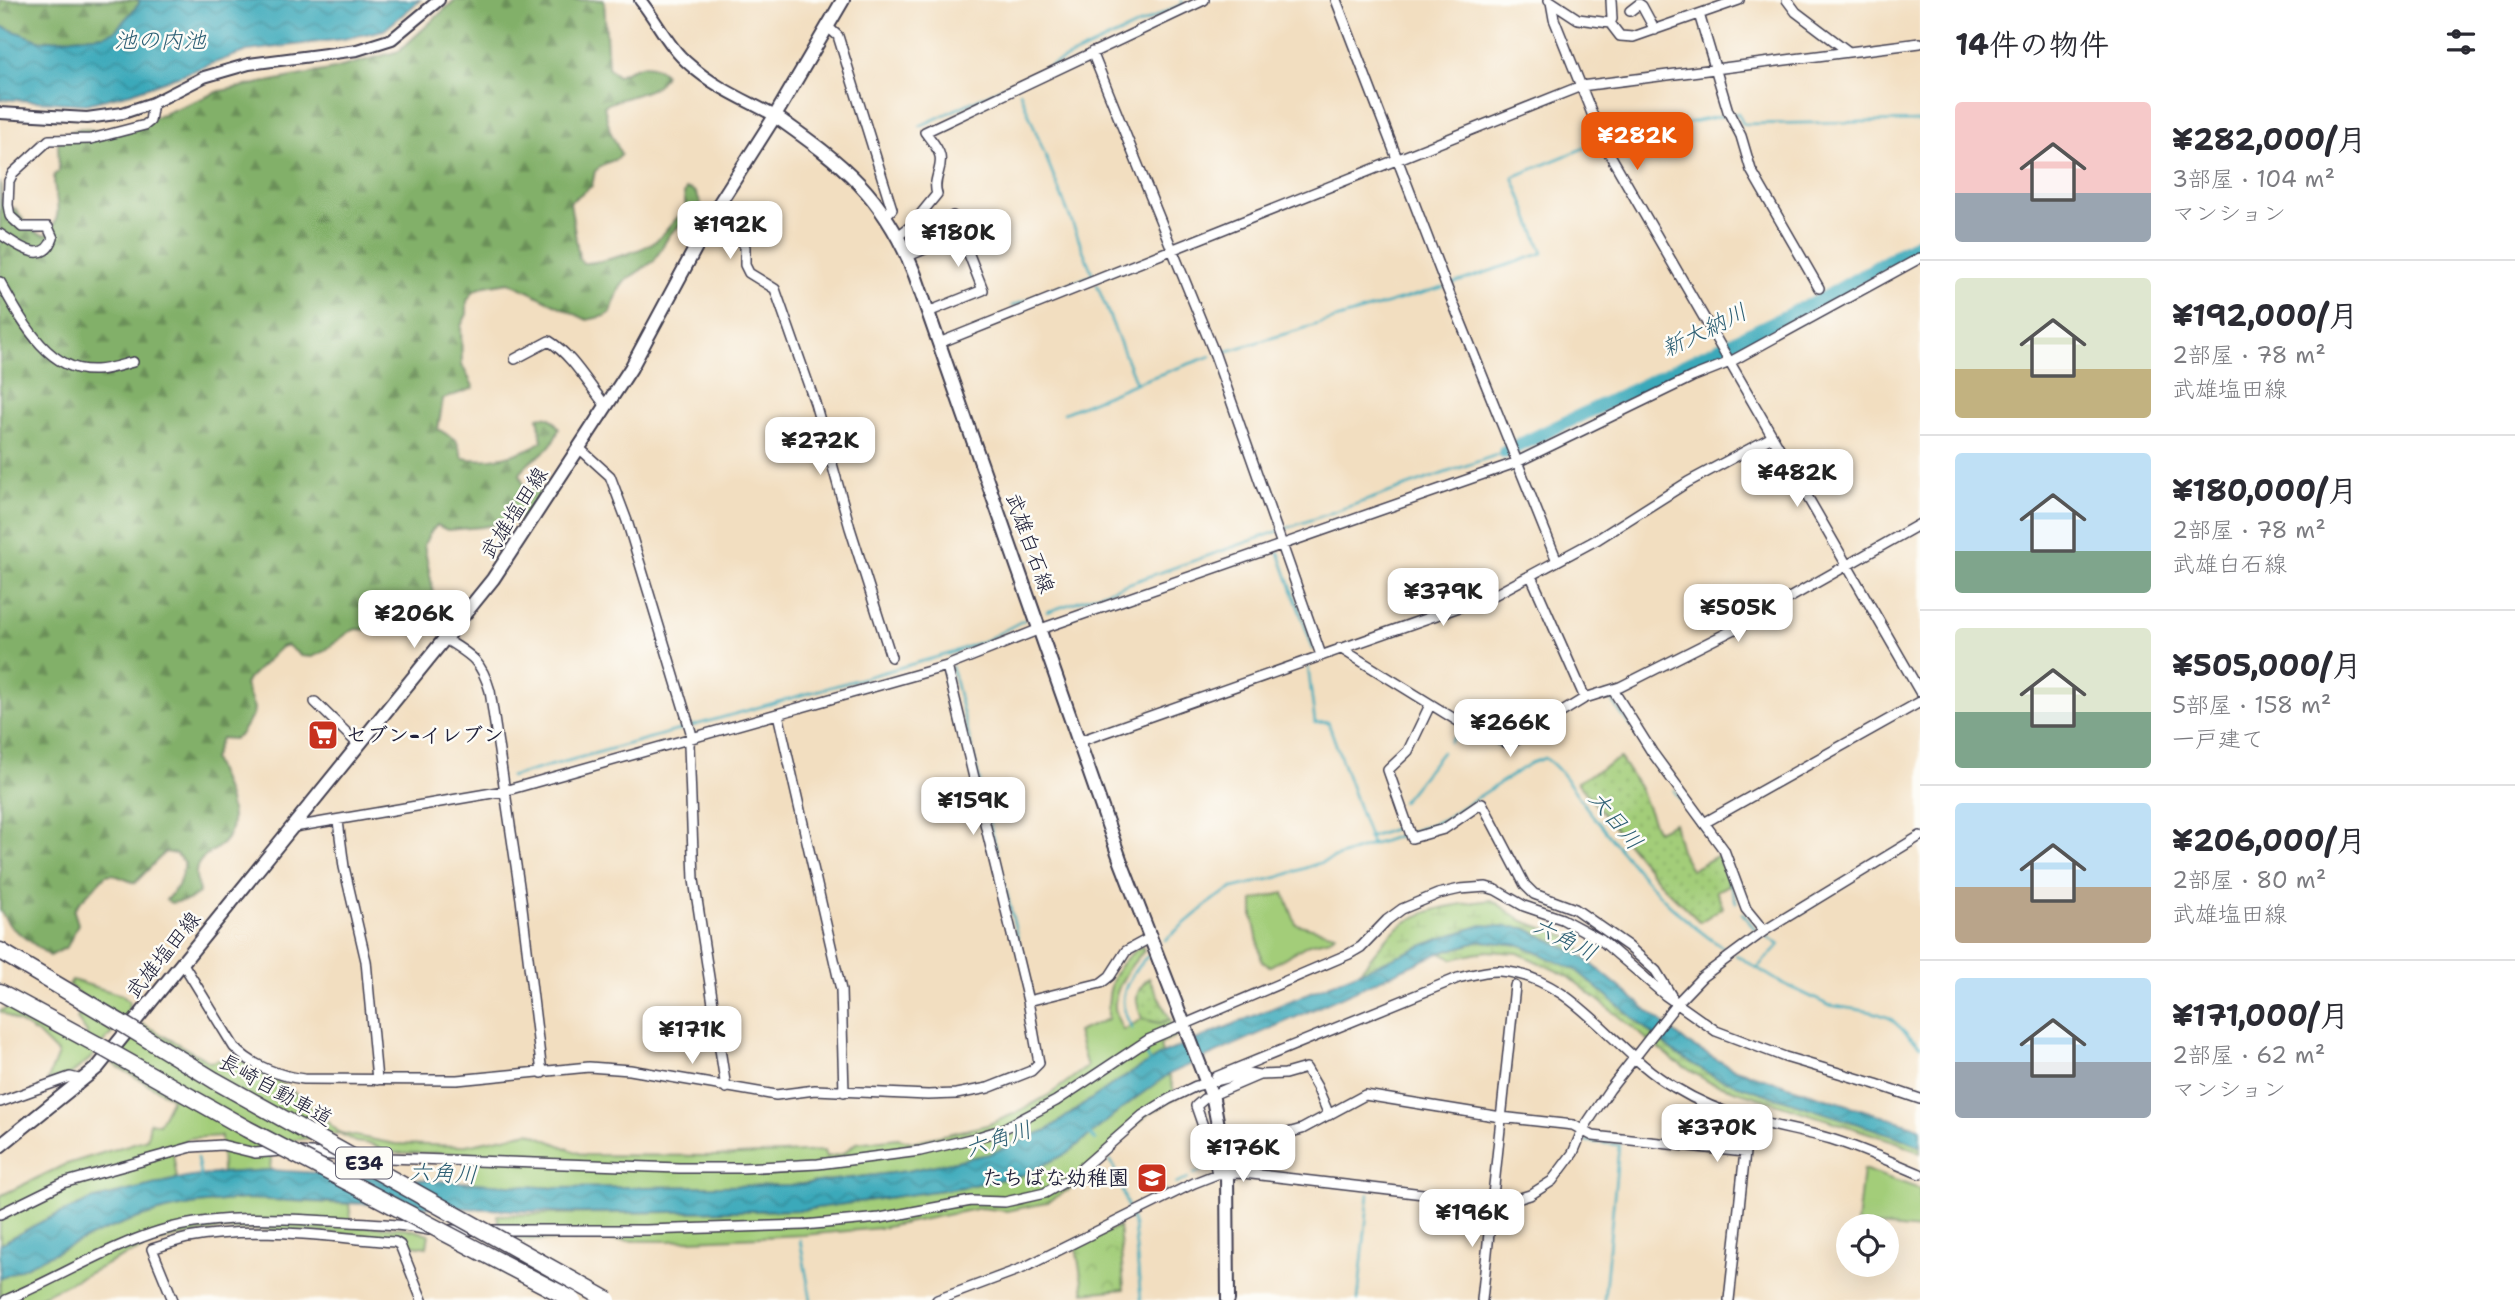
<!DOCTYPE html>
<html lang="ja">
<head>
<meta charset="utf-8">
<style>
	body { margin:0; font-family:"Shantell Sans","Klee One",sans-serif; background:#f7f7f7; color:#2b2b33; height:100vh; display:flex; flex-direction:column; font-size:26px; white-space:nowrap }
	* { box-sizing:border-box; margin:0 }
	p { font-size:23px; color:#7c7c81 }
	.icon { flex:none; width:38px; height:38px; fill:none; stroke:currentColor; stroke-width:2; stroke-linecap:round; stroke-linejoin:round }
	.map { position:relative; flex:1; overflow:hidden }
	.sheet { display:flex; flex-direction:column; background:#fff; width:595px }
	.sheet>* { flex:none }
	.fabs { position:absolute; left:1836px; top:1214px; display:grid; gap:14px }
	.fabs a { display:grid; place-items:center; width:63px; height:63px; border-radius:50%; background:#fff; box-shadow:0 7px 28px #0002; font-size:35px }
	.price { position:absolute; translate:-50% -60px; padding:0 16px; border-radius:14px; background:#fff; color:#222; font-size:23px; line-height:46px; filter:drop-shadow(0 2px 4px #0008) }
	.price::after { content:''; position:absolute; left:50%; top:42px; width:21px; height:16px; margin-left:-10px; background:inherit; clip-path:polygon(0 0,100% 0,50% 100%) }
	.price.active { background:#ea580c; color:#fff }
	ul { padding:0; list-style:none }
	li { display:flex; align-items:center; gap:21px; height:175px; padding:0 35px }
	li+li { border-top:2px solid #e1e1e2 }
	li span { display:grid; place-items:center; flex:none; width:196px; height:140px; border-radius:7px; color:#555 }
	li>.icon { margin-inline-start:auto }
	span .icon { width:84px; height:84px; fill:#fffc; stroke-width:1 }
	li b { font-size:30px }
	h2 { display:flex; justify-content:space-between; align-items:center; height:84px; padding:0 35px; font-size:30px }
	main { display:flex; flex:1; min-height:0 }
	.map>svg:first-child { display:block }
</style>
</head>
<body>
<main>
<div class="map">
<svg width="1920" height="1300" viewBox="0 0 1920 1300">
	<defs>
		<pattern id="forest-firs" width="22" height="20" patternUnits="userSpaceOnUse" patternTransform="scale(1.75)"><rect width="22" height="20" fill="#82b069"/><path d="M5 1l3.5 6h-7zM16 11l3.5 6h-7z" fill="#6a8f58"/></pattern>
		<pattern id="wetland-marsh" width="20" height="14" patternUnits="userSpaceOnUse" patternTransform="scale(1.75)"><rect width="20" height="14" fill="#a3cd79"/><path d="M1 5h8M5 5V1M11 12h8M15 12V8" fill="none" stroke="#8cb06a"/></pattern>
		<pattern id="park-crowns" width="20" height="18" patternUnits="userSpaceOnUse" patternTransform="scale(1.75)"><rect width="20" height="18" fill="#a3cd79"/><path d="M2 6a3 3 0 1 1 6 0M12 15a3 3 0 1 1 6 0" fill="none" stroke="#8cb06a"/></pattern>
		<pattern id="garden-dots" width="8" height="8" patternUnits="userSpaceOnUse" patternTransform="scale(1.75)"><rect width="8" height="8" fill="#a3cd79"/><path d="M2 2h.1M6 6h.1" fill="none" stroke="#8cb06a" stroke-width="1.8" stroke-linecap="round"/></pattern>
		<pattern id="water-waves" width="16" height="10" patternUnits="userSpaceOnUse" patternTransform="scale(1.75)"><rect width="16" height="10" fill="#3ba9ba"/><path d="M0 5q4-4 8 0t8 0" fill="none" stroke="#318998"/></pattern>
	</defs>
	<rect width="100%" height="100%" fill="#fdfcf7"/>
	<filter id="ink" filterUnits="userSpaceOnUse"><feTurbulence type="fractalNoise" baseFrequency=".0143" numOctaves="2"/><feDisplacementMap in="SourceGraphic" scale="14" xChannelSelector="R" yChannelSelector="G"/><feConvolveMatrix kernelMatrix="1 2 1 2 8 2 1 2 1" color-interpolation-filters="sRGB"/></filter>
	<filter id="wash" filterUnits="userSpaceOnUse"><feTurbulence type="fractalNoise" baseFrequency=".00686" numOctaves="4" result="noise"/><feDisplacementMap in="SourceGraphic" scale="28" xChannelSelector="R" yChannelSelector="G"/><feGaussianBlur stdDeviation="1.57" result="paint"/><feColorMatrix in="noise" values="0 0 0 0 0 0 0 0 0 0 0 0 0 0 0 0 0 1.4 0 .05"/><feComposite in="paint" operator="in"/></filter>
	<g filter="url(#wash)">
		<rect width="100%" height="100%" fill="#f2dec0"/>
		<path fill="#a3cd79" stroke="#62785a" stroke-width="2" d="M1284,893l12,31 39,10 -5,5 -21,5 -39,22 -8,-4 -9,-45v-17z
			M1142,946l2,5c-14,14 -34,42 -28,62 1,6 5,12 7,17l19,-11 18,4 10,-4 6,17 -16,9 2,9 -52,32 -63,44 -58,24 -82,17 -113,14 -238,3 -85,-5 1,-30h-84l-17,-9 -16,-2 -16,-9 -67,11 -2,26 -48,3 -1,-37 -31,2 -18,9 5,32 -86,21 -48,21 -43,23v-48l64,-31 83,-26 3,-17 9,2 13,-26 -59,-34 30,-40 67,38 25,-5 54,31 51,45 55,11 66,2 68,-14 54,23 132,1 109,-5 2,6 17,-3 13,-11 42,-5 14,4 75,-17 29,-12 33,-18 38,-28 -10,-35 31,-13c-1,-32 5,-55 34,-73z
			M72,980l50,15 7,7 -1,12 -38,45 -18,14 -25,9 11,-28 -20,-20 -38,-23 9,-4 68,36 8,-2 2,-8 -10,-14 3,-6 24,1 -35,-29z
			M1169,1074l7,24 -28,16 -64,58 1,8 -39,23 -39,8 -26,-3 -100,20 -78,7 -135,6 -146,-1 -23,-15 -2,-10 306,-5 160,-23 60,-12 45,-22 65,-53z
			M1863,1169l57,20v41l-63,-6z
			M247,1199l102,5 3,22 53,2 24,6 -2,13 -20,-3 -5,-6 -120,-8h-64l-51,9 -45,18 -88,43h-34v-21c51,-24 101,-51 155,-66 31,-9 61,-12 92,-14z"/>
		<path fill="url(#forest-firs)" stroke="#526952" stroke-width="2" d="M0,0h139v4l-24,27 -10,4 -64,6 -41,-15z
			M455,0h149l4,67 9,9c19,-9 31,-18 48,-2 -7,22 -44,21 -61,32l6,25 11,23 -4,5 -11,4 -11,8 -3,15 -22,16 9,56 4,5c15,1 58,-12 71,-21 13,-9 18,-23 32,-31l-2,-17 2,-5c10,0 11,6 15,15l-8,10 -23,20 -16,27 -28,19 -6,8 -10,25 -5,3 -18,4 -78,-38 -24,4 -11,5 -7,10v13l-6,12 1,39 12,23 -31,11 -5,30 18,11 7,18c24,5 59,-3 79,-17l-4,-24c11,-3 15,3 21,11 -8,29 -29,27 -39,46l4,12 17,6 -14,21 -9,7 -36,7 -35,3 -10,-5 -8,9 -5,11 10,50 -16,19 -16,9 -11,-2 -23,9 -12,-1 -7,3 -26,20 -11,5 -11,-1 -14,-11 -6,2 -33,32 -3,6 9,23 -1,7 -14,21 -6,3 -12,-1 -8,21c10,26 35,69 4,89 -10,7 -20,12 -21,24 -1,7 3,14 3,21l-10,7 -18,3 -5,-3 12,-14 7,-23 -9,-9 -11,-2 -30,31 -23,-9 -6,1 -29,30 -3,6 4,13 -11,23 -17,9 -39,-29 -11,-16v-730l2,21 7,11 6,-5c8,11 16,27 31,27 21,-22 7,-35 8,-60l5,-4 -1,-27 2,-6 10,-6 11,-4 23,4 44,-12 72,-29 114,-22 65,-18z"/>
		<path fill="url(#wetland-marsh)" stroke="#62785a" stroke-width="2" d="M1492,900l31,21 44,15 14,13v6l-56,-27 -166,44c11,-13 22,-29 35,-41 25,-23 65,-27 98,-31z
			M1481,941l40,4 55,25 100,84 223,83 21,9v7l-23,-11 -188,-60 -36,-22 -105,-84 -50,-23 -32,-2 -33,8 -13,-6z"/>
		<path fill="url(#park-crowns)" stroke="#62785a" stroke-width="2" d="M1119,1226l5,63 -40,4 -8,-46z"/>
		<path fill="url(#garden-dots)" stroke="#62785a" stroke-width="2" d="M1620,758l19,29 18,44 17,-8 7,28 10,19 28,-15 10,30 -13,6 7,16 -23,15 -41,-40 -82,-100z
			M1149,978l21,41 -10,4 -18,-4c-7,-19 -9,-26 7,-41z"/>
		<path fill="url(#water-waves)" stroke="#2e667a" stroke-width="2" d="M139,0h281l-36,30 -41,9 -96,12 -116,42 -45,11 -86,-5v-73l41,15 64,-6 10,-4 24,-27z
			M1482,925l43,3 56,27 107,89 44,24 188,60v18l-21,-9 -182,-59 -41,-24 -100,-84 -55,-25 -40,-4 -42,12 -270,121 -36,26 -65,53 -45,22 -60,12 -160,23 -222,3 -334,-14c-31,2 -61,5 -92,14 -54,15 -104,42 -155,66v-35l43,-23 48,-21 86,-21 45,-6 48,-3 286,18 238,-3 113,-14 82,-17 58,-24 63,-44 52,-32 274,-114z"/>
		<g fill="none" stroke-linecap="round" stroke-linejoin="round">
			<path stroke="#3ba9ba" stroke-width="2.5" d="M1734,114l4,-1 5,11 177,-3
				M920,126l263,-122 -2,-4
				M1607,139l120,-24
				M1097,285l39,98
				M1449,285l94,-32 -30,-76 86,-35
				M1012,306l81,-31 -73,-183
				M1218,354l225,-67
				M1064,413l72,-30 75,-27
				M1279,553l34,96
				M1047,612l458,-160
				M952,667l79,326
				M1308,667l7,56 13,-1 44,123
				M1606,693l25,34
				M692,726l256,-72 38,-14 38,-20
				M1450,742l12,-14 41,19
				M1517,745l41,-25
				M510,777l176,-49
				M1674,790l12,18
				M1402,802l40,-50
				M1692,815l28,38 16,49
				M1368,838l34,-12
				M1742,913l13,16
				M1165,940l49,-41 19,-11 46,-11 151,-52 14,-6 87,-56 14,-5c18,12 31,37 45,54 43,54 80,103 140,140
				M1736,955l42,26 50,24 45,7 17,6 30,28
				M1758,967l21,-22 -13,-9
				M1132,1029c-4,-9 -9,-18 -9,-28 0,-15 14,-36 25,-45
				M1144,1052l7,13
				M1088,1132l7,8
				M1586,1141l33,4 -15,155
				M197,1158l4,21
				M1109,1160l5,7 20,59 7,74
				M1194,1174l14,-7
				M1176,1184l12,-6
				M1147,1200l19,-10
				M800,1240l11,60
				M1358,1300l11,-106"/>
			<path stroke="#3ba9ba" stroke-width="14" d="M1505,452l323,-156 92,-54"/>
		</g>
	</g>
	<g filter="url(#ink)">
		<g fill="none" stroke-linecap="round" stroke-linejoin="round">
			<g stroke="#413e4f" stroke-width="12">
				<path id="minor" d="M1336,0l109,283 112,278
					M1549,0l29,19 32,4 10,13 13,1 106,-37
					M1787,0l9,12 53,40
					M1551,2l3,17 51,127 315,546
					M1630,11l9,-7 3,2 13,24
					M1699,14l29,97 13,25 10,34 68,118
					M1610,23l2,-4 -1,-19
					M828,27l10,9 54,173 -6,6
					M1092,52l123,303 106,300
					M719,204l5,14 7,3 14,26v18l4,8 26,16 40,114 35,125 41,129
					M953,216l8,18
					M0,234c16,10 43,33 53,4l-5,-11h-26l-12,-11 -2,-11 1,-24 4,-8 36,-33 42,-1 54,-14 5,-4 3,-18
					M898,236l13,-10 26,-32c-5,-14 6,-25 3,-38 -2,-9 -10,-17 -15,-24l279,-132
					M908,256l53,-22 22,56 -55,22
					M0,282c20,35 47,91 96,88 12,0 25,-5 37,-8
					M939,343l642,-257 339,-43
					M515,359l34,-18c23,14 39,43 57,65
					M579,448l31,28 17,45 64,211 -2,13 5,135 32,208
					M1531,576l54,122
					M445,639c26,16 36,21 45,52l31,208 21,174
					M1340,648l121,75 49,21 75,-46 35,-11 111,-56 189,-107
					M947,666l81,335
					M1613,690l39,62 72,98 22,59 18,22
					M315,702l44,43
					M1430,705l-22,46 -20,19 24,68 32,-9 38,-26 43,82 9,9 41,15 53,37 28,25 16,26
					M778,714l63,276 3,102
					M1080,741l416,-147 102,-55 90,-57 84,-45
					M338,821l6,46 22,94 11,119
					M1704,823l216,-121
					M294,827l210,-36 443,-125 88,-35 480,-168 177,-86 38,-15 190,-104
					M182,962l52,85c18,19 45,29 70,32l153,1 132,-13 41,3 146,25 39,-5 113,5 28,-1 32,-6 43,-17 8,-8 -11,-62 73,-18 9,-7 16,-25 24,-13
					M1216,1077l242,-99c14,-3 28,-8 42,-7 74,5 115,83 174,116 23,14 48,25 74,32 27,8 55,12 83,20 30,9 60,23 89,35
					M1217,1093l42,-18 26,-1 21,-6 11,19 12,28
					M1204,1099l-8,7 17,49 4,19
					M0,1102l70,-25 13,3
					M1222,1143l54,-9 5,1 21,-6 63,-34 136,22 72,8 20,11 152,16 -16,148
					M300,1152l42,4
					M359,1157l320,11h63l76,-4 102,-13 55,-13 26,-8 55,-29 92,-61 201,-86 12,-7 26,-27 15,-11 36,-15 22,-5 26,-2 10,3 28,16 38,13 39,21 64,55 51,36 69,26 91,27 44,15
					M0,1214l63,-31 129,-36 30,-2 33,8 27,-2
					M445,1230h201l158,-5 76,-7 91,-17 34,1 40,-9 26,-15 72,-63 26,-16 27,-13 52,-13 11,2
					M6,1300c46,-19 89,-46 136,-63 61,-24 125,-19 190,-16 32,2 64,2 96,9
					M173,1300l-21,-51c12,-4 24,-8 36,-11 67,-13 139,-1 207,4l5,3 22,55
					M937,1300l86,-32 171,-85 23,-9 26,-1 249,29 25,-3 13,-4 22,-14 21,-28 10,-24 27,-40 68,-87 24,-25 62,-46 156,-95
					M1482,1300l33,-314"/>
			</g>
			<g stroke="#413e4f" stroke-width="14">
				<path id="tertiary" d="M640,0c17,21 29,48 50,65 24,22 56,35 85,51
					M0,113l87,5 36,-5 30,-10 51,-26 45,-13 108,-14 35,-11 47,-39"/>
			</g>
			<g stroke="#413e4f" stroke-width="16">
				<path id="secondary" d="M775,116c68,48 109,79 140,159l206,587 92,237 14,74 1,127
					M0,1146l98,-79 395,-488 138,-211 88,-164 56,-88 68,-116"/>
			</g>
			<g stroke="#413e4f" stroke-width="19">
				<path id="motorway" d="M0,951l121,72
					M0,992l98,53"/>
			</g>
			<use href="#minor" stroke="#fff" stroke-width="9"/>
			<use href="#tertiary" stroke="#fff" stroke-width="10"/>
			<use href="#secondary" stroke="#fff" stroke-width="12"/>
			<use href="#motorway" stroke="#fff" stroke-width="16"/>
			<g stroke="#413e4f" stroke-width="19" stroke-linecap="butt">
				<path id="motorway-bridge" d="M121,1023l93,57 394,220
					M98,1045l149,84 326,171"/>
			</g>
			<use href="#motorway-bridge" stroke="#fff" stroke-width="16"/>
		</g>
	</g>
	<defs>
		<g id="supermarket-square" transform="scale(1.575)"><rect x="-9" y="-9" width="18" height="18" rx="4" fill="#c8321e" stroke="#fdfcf7"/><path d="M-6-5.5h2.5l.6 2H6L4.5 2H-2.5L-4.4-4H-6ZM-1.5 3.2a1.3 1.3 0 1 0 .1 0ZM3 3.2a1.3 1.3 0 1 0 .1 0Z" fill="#fff"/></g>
		<g id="school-square" transform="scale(1.575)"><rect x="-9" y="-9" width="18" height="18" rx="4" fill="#c8321e" stroke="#fdfcf7"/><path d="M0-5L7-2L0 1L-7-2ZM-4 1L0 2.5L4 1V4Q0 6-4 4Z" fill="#fff"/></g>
	</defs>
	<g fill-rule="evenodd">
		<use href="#supermarket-square" x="323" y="735"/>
		<use href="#school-square" x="1152" y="1178"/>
	</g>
	<g text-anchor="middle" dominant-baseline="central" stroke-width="5" stroke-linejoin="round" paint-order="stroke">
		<rect fill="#fdfcf7" stroke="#646373" stroke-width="2" x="336" y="1147.5" width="56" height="31" rx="5"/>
		<g font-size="19" font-weight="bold" fill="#22223b">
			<text x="364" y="1163">E34</text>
		</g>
		<g font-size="21" fill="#22223b" stroke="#fdfcf7">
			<text transform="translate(514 513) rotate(-57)">武雄塩田線</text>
			<text transform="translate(1030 543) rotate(70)">武雄白石線</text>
			<text transform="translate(163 955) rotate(-51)">武雄塩田線</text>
			<text transform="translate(276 1090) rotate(29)">長崎自動車道</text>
		</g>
		<g font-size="21" font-weight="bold" fill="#22223b" stroke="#fdfcf7" text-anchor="start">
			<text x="346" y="735">セブン-イレブン</text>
			<text x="1129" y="1178" text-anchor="end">たちばな幼稚園</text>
		</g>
		<g font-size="23" font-style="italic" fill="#2d5f74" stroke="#fdfcf7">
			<text x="160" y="40">池の内池</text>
			<text transform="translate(1704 330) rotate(-26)">新大納川</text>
			<text transform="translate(1616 820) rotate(50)">大日川</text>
			<text transform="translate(1565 939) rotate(27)">六角川</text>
			<text transform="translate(998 1139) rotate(-18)">六角川</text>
			<text transform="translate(443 1173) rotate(3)">六角川</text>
		</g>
	</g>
</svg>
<div class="fabs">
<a><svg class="icon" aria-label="locate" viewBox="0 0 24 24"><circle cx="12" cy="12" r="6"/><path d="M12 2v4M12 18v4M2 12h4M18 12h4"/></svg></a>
</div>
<b class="price active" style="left:1637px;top:172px">¥282K</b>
<b class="price" style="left:730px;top:261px">¥192K</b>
<b class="price" style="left:958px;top:269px">¥180K</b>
<b class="price" style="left:820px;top:477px">¥272K</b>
<b class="price" style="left:1797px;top:509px">¥482K</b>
<b class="price" style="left:1443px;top:628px">¥379K</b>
<b class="price" style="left:1738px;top:644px">¥505K</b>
<b class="price" style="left:414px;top:650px">¥206K</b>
<b class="price" style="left:1510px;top:759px">¥266K</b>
<b class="price" style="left:973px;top:837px">¥159K</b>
<b class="price" style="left:692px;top:1066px">¥171K</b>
<b class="price" style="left:1717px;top:1164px">¥370K</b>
<b class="price" style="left:1243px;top:1184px">¥176K</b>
<b class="price" style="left:1472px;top:1249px">¥196K</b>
</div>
<section class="sheet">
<h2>14件の物件<svg class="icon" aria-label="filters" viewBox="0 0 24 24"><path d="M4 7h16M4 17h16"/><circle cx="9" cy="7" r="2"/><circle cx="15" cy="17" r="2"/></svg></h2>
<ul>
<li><span style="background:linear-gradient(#f6c9c9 65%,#9aa5b1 0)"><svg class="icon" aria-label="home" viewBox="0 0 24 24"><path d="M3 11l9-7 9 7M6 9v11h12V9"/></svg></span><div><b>¥282,000/月</b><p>3部屋 · 104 m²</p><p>マンション</p></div></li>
<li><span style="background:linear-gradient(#dfe7d0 65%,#c2b280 0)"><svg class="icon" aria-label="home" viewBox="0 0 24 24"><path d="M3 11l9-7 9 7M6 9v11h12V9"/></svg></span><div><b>¥192,000/月</b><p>2部屋 · 78 m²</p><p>武雄塩田線</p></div></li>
<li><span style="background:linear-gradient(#bfe0f5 70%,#7fa58c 0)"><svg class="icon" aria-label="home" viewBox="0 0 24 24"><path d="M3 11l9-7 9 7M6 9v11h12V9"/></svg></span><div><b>¥180,000/月</b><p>2部屋 · 78 m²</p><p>武雄白石線</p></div></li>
<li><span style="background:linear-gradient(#dfe7d0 60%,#7fa58c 0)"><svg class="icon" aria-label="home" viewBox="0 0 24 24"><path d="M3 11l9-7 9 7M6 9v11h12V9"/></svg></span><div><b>¥505,000/月</b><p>5部屋 · 158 m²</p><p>一戸建て</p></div></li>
<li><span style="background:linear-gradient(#bfe0f5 60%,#b9a48a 0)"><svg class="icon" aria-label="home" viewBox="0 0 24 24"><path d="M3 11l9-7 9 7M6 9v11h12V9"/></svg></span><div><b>¥206,000/月</b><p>2部屋 · 80 m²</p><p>武雄塩田線</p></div></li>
<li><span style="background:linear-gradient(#bfe0f5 60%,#9aa5b1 0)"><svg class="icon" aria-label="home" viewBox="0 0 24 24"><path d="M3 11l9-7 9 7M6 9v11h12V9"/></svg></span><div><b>¥171,000/月</b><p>2部屋 · 62 m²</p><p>マンション</p></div></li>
</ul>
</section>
</main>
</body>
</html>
